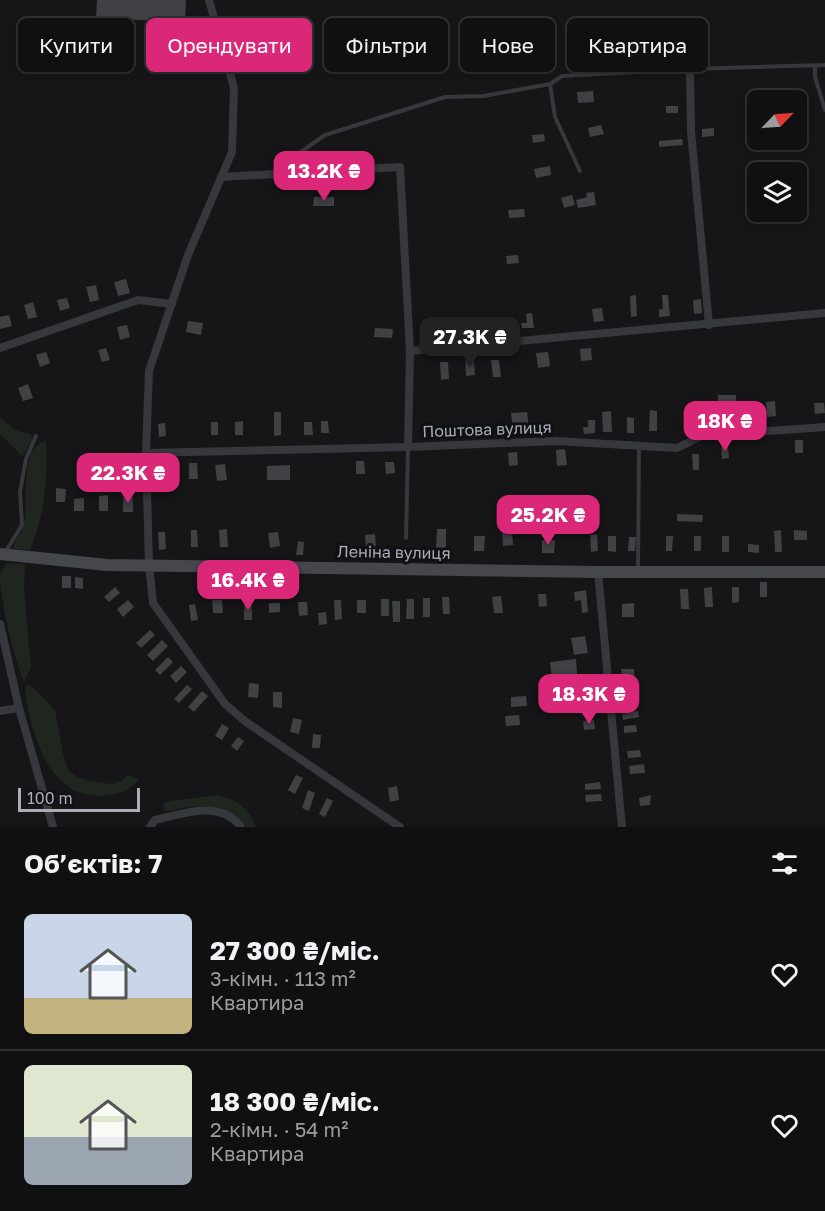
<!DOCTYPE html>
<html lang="uk">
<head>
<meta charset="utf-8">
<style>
	body { margin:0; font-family:"Golos Text",sans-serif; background:#1e1e20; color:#f1f3f6; height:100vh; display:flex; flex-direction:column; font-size:22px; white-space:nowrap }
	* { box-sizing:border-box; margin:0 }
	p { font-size:20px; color:#9c9d9f }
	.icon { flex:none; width:33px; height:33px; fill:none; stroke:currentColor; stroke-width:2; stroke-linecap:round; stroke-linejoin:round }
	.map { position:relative; height:827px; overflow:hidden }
	.side { display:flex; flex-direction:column; background:#101012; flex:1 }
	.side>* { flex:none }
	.top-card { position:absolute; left:18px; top:18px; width:789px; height:54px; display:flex; gap:12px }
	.needle { width:39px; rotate:65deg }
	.fabs { position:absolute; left:747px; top:90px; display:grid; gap:12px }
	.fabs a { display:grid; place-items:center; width:60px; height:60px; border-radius:9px; background:#101012; box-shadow:0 3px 9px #0003,0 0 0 2px #303032; font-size:30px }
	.scale { position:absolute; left:18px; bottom:15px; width:122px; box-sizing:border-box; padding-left:6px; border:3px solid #a8adb8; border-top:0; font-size:16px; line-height:21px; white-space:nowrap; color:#a8adb8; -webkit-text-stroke:4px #111113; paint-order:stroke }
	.price { position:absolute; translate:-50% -51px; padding:0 14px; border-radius:12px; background:#db2777; color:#fff; font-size:20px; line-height:39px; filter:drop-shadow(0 2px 3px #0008) }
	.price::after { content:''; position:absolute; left:50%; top:36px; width:18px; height:14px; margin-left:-9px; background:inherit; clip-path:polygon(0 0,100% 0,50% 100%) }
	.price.on { background:#222; color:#fff }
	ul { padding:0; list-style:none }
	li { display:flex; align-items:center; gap:18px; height:150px; padding:0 24px }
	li+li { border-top:2px solid #303032 }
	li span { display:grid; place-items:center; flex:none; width:168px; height:120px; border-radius:9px; color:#555 }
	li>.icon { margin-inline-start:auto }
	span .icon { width:72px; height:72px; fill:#fffc; stroke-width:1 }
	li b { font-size:26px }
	h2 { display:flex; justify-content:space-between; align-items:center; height:72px; padding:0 24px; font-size:26px }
	.chip { padding:0 21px; border-radius:9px; background:#101012; box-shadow:0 3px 9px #0003,0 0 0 2px #303032; font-size:21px; line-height:54px }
	.chip.on { background:#db2777; color:#fff }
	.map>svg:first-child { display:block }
</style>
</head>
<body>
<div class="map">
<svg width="825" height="827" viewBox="0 0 825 827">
	<rect width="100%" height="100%" fill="#161618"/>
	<path fill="#1e261f" d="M0,417l15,13 16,4 1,6 -10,16 -22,-22z
		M46,441c2,38 -1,73 -16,109l-17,-1c1,-9 7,-13 10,-21 7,-19 -6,-81 23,-87z
		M7,563l18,1 -1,25 7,78 -7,15c-10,-25 -24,-81 -24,-107 1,-4 5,-9 7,-12z
		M26,685l6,1 23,24 9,48 4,11 9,8 12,4 23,3 11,-4 5,-5 11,5c-11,12 -22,15 -37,16 -45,1 -63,-41 -72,-79 -2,-11 -6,-21 -4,-32z
		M218,795c21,5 30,13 38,32h-9c-22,-25 -52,-23 -82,-15l-2,-8 7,-3z"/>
	<path fill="#404145" d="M97,0h89l-1,22 -89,-4z
		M507,49h7l1,18 -7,1z
		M593,91l1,11 -16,1 -1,-11z
		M666,106h12v7h-12z
		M601,125l3,9 -14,3 -2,-9z
		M714,128v8l-12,1v-8z
		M544,134l1,7 -12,2 -1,-8z
		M682,139l1,6 -24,2v-6z
		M550,166l1,9 -15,3 -2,-9z
		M594,192l2,13 -18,3 -2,-8 11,-3 -1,-4z
		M572,195l3,10 -11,3 -3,-10z
		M314,197h20v9h-21z
		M524,209l1,8 -16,1 -1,-8z
		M518,255l1,8 -12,1 -1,-8z
		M126,279l4,14 -12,3 -4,-14z
		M96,285l3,15 -9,2 -4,-15z
		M636,295l1,21 -6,1 -1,-21z
		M662,295h6l2,21 -11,1v-7l4,-1z
		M67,298l3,10 -10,3 -3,-11z
		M701,299l1,14 -8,1 -1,-14z
		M33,302l4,15 -9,2 -4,-14z
		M602,308l2,13 -10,1 -2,-13z
		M532,313l2,15h-12l-1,-5h6l-1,-9z
		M9,315l3,11 -12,3v-12z
		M188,321l15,2 -2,12 -15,-3z
		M127,325l3,12 -10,3 -3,-13z
		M375,328l18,1 -1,9 -18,-1z
		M106,348l4,12 -8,2 -4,-12z
		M591,348l1,12 -11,1 -1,-12z
		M46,352l4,11 -10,4 -4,-12z
		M548,352l2,14 -12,2 -2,-15z
		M491,360h8l2,17h-8z
		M465,361h9l1,14 -9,1z
		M440,362h8l1,17 -8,1z
		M28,384l5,14 -10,3 -5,-13z
		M718,395h18v9h-18z
		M775,401l1,15 -9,1 -1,-15z
		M814,403h10l1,10 -10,1z
		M704,404l1,19h-7l-1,-18z
		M650,410l7,1v20h-8z
		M611,411l1,21h-9l-1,-20z
		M274,412h7v23l-7,1z
		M527,412l2,16 -16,1 -2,-16z
		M627,417l7,1v15h-7z
		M588,420h7v13l-11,1 -1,-7h5z
		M243,421v14h-8v-13z
		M321,421h7l1,12h-8z
		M211,422h7v13h-7z
		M304,422h8l1,13h-9z
		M165,423l1,13 -7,1 -1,-13z
		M795,440h8v13h-8z
		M721,446h7l1,12 -7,1z
		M565,449l2,16 -10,1 -1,-16z
		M517,452l1,13 -9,1 -1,-13z
		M692,454h7v16h-6z
		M356,461h8l1,13h-9z
		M175,462l1,12 -8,1 -1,-12z
		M385,462h9l1,11 -9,1z
		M189,463h8l1,16h-9z
		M225,464l2,16 -10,1 -2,-16z
		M290,465v15h-23v-14z
		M56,488l10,1 -1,13h-9z
		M108,495v16h-9v-15z
		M123,497h10v15h-10z
		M84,498v13h-10v-12z
		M677,514l26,1 -1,7 -25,-1z
		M502,526h10l1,19 -10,1z
		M227,529l1,18h-8l-1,-17z
		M437,529h9v20h-10z
		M191,530h6l1,17h-7z
		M781,530l1,22h-7l-1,-21z
		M794,530l13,1v9h-13z
		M158,532h7l1,17 -7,1z
		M278,532l2,14 -10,2 -2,-15z
		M375,534l1,14 -10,1 -1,-14z
		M597,534l1,17 -7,1 -1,-17z
		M474,536h11l-1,15h-10z
		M608,536h8v16l-8,-1z
		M666,536h7l-1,15h-6z
		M694,536h7v15h-7z
		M722,536h7v16h-7z
		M629,537h7l-1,14h-7z
		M542,540h13l-1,13h-12z
		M298,541l6,1 -1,13h-7z
		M748,544l11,1v8l-11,-1z
		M62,576h9v12h-9z
		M75,577l8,1v11l-8,-1z
		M760,582h7v15h-7z
		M115,587l5,6 -11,9 -5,-5z
		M712,587l1,20h-8l-1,-19z
		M732,587h7v15l-7,1z
		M680,589h8l1,20h-8z
		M586,590l2,22 -6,1 -1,-13 -6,1 -1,-9z
		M538,594h8l1,12 -8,1z
		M501,596l2,17h-9l-2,-16z
		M442,597h7l1,17h-7z
		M423,598h7v19h-7z
		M381,599h8v17h-8z
		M407,599h7v20h-8z
		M128,600l6,7 -11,10 -6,-8z
		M212,600h10l1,13h-10z
		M334,600h7l1,19 -7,1z
		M357,600h9v13h-9z
		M392,601h8v21h-7z
		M252,602v18h-8v-17z
		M298,602h9l1,13 -9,1z
		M269,603h11v9l-11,1z
		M634,603v14h-12v-13z
		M195,604l3,16 -7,1 -2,-16z
		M326,612l1,12 -8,1 -1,-12z
		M150,630l5,5 -14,13 -5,-5z
		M585,636l3,17 -14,2 -3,-17z
		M162,640l6,6 -15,15 -6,-6z
		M168,657l5,5 -13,13 -5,-5z
		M576,659l3,43 -24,3 -5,-43z
		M181,666l6,6 -11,11 -6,-7z
		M621,669h13l1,14h-7l-1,-5h-5z
		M249,683l10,1 -1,14 -10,-1z
		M187,685l5,4 -13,14 -5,-4z
		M202,691l6,5 -14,16 -6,-5z
		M273,692h9v16l-9,-1z
		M526,696l1,10 -16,1v-10z
		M638,711l1,6 -16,3 -1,-6z
		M519,715l1,10 -14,1 -1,-10z
		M293,718l9,2 -3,14 -9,-2z
		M594,720l1,9 -11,1 -1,-9z
		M222,724l7,4 -7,12 -7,-4z
		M636,725l1,7 -13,1v-7z
		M313,734l8,1 -1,13h-8z
		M238,737l6,4 -7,10 -6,-5z
		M640,750l1,7 -13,1 -1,-7z
		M644,764l1,9 -15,1 -1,-8z
		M296,775l7,3 -8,16 -7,-4z
		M600,782l1,7 -16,1v-6z
		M397,786l2,14 -9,2 -2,-14z
		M308,790l7,3 -6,18 -7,-3z
		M601,794l1,7 -16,1 -1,-7z
		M651,795l-1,10 -10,1 -1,-8z
		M327,798l6,3 -8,16 -6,-3z"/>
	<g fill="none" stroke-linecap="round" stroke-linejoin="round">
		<path stroke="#37383d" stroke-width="4" d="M815,66v11l10,33
			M550,84l5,33 25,54
			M274,171l51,-36 120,-38 39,-1 66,-12 12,-8 128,-7 135,-4
			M406,538l2,-90
			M6,551l16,-26 -2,-33 6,-33 10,-23
			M638,571l1,-125"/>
		<path stroke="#37383d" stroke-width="8" d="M209,0l25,88 -2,64 -44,103 -39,116 -3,82 3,112 4,38 72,101 21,18 154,105
			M690,69l1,62 18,194
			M221,177l179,-10 10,184 -2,96
			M0,348l138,-48 34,4
			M410,351l415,-38
			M146,453l262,-6 148,-6 121,7 25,-12 123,-9
			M598,572l24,255
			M0,624l19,84 34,119
			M0,711l19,-3
			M150,827l5,-7c29,-6 64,-21 86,7"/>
		<path stroke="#45474d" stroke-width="12" d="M0,554l107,11 491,7h227"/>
	</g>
	<g text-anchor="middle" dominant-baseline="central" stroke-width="6" stroke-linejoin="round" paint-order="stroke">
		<g font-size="16" fill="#a8adb8" stroke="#111113">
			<text transform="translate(487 429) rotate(-2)">Поштова вулиця</text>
			<text transform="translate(394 552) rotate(1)">Леніна вулиця</text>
		</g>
	</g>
</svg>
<div class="fabs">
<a><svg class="needle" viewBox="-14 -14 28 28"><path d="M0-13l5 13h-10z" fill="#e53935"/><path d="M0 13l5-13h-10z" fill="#9c9d9f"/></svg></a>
<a><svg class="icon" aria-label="layers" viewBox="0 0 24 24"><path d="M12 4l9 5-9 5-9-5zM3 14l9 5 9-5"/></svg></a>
</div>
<div class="scale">100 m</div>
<b class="price" style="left:324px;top:202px">13.2K ₴</b>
<b class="price on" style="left:470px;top:368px">27.3K ₴</b>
<b class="price" style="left:725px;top:452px">18K ₴</b>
<b class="price" style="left:128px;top:504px">22.3K ₴</b>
<b class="price" style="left:548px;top:546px">25.2K ₴</b>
<b class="price" style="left:248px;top:611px">16.4K ₴</b>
<b class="price" style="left:589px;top:725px">18.3K ₴</b>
<div class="top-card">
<a class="chip">Купити</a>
<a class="chip on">Орендувати</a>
<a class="chip">Фільтри</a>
<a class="chip">Нове</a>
<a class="chip">Квартира</a>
</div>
</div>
<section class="side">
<h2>Об’єктів: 7<svg class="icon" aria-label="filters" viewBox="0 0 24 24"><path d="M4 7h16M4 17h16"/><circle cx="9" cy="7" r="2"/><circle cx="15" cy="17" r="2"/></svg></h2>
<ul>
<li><span style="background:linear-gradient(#c9d6e8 70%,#c2b280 0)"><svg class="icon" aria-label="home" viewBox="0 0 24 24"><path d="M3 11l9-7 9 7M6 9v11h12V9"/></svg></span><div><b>27 300 ₴/міс.</b><p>3-кімн. · 113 m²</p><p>Квартира</p></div><svg class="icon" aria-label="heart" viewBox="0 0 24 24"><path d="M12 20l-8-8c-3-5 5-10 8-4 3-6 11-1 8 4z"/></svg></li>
<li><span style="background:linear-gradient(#dfe7d0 60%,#9aa5b1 0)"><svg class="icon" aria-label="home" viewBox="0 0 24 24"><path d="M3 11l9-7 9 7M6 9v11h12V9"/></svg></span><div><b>18 300 ₴/міс.</b><p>2-кімн. · 54 m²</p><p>Квартира</p></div><svg class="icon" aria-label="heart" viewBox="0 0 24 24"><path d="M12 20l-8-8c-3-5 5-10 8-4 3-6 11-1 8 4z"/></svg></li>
</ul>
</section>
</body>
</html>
